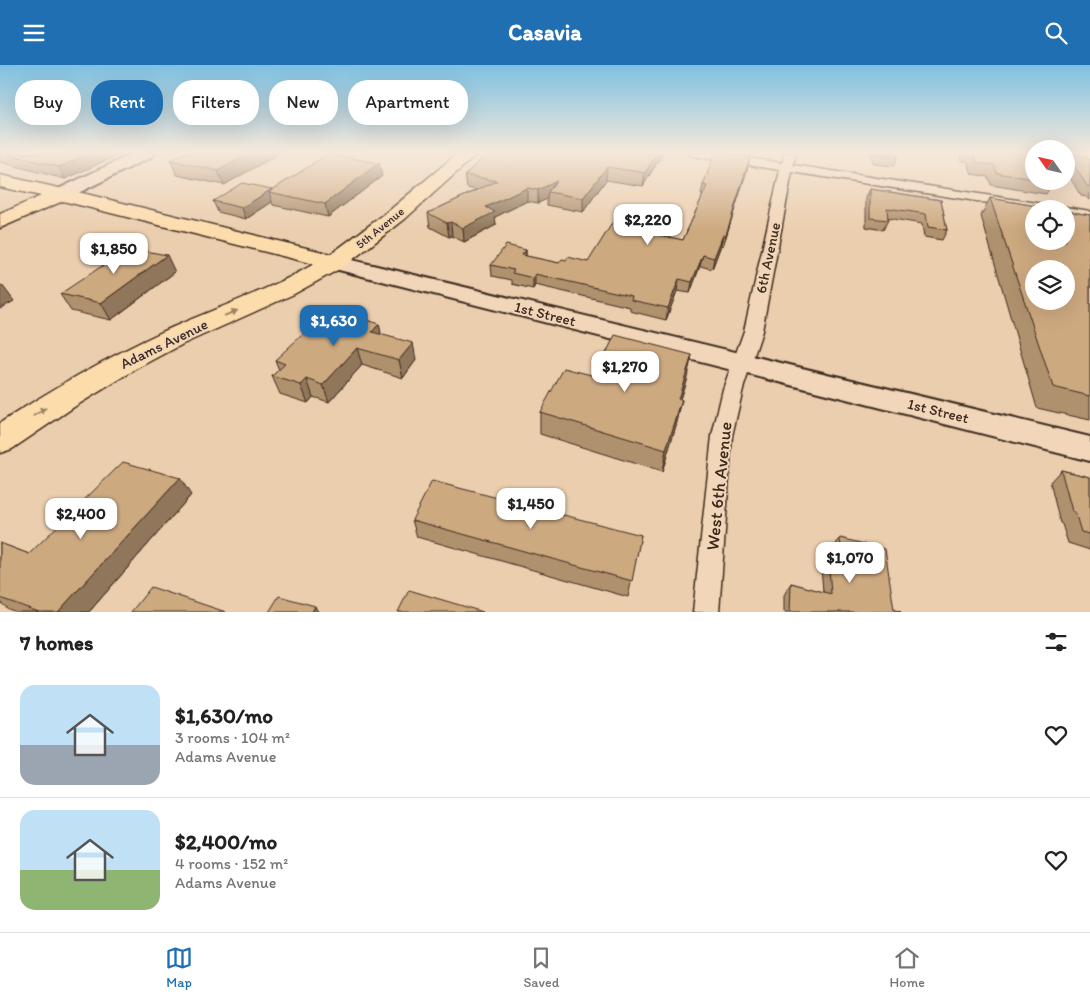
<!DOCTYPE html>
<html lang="en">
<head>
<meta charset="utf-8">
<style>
	body { margin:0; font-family:Itim,sans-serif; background:#f2f2f2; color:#222; height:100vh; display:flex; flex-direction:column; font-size:19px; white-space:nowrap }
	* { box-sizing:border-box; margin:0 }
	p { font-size:16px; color:#767676 }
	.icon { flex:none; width:28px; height:28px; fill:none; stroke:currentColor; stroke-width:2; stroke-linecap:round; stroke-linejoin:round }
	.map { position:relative; height:547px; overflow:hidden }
	.panel { display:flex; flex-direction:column; background:#fff; flex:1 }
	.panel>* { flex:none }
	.guide { position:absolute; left:15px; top:15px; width:500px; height:45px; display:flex; gap:10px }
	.needle { width:32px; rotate:304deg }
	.tools { position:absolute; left:1025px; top:75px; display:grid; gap:10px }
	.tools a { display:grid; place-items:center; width:50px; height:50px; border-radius:50%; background:#fff; box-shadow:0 5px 20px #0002; font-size:25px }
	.price { position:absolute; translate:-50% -42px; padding:0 11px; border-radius:10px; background:#fff; color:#222; font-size:16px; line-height:32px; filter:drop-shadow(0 1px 2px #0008) }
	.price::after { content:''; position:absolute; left:50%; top:30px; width:15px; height:11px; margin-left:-8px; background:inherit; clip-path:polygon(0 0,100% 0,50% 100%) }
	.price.on { background:#1f6fb2; color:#fff }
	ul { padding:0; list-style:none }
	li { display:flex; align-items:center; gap:15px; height:125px; padding:0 20px }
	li+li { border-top:1px solid #e0e0e0 }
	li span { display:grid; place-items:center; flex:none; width:140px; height:100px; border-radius:15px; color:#555 }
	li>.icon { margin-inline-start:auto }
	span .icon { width:60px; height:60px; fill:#fffc; stroke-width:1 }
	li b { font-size:21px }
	h2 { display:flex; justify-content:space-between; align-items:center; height:60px; padding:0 20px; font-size:21px }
	.pill { padding:0 18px; border-radius:20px; background:#fff; box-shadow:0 5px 20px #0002; font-size:18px; line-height:45px }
	.pill.on { background:#1f6fb2; color:#fff }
	header { display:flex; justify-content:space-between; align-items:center; height:65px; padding:0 20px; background:#1f6fb2; color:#fff; font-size:22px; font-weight:700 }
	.menu { display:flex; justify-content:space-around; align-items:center; height:70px; border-top:1px solid #e0e0e0; background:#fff; font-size:14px; color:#767676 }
	.menu a { display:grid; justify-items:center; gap:2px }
	.menu .on { color:#1f6fb2 }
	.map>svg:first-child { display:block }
</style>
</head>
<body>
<header><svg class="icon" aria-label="menu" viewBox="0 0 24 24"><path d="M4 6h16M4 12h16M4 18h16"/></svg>Casavia<svg class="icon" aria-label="search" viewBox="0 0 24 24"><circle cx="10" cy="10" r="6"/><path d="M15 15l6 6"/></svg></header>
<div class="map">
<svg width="1090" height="547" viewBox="0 0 1090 547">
	<rect width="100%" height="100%" fill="#ebceae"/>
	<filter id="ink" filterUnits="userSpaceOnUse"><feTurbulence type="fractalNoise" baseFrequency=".02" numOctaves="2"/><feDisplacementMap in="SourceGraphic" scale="10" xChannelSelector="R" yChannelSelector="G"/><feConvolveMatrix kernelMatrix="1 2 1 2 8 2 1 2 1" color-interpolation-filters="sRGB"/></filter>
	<g filter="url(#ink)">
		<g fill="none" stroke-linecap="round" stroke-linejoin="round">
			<g stroke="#3b2a1e" stroke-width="3">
				<path id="street" d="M687,88h28l67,10 2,-10h12l-3,12 257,40 6,4h-22v1l-242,-38 -30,159 -19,58 -11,47 -13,176h-26l19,-176 11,-47 21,-58 36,-161 -87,-14z
					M1066,142l24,4v8l-24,-4v-6h-5z"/>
			</g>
			<g stroke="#3b2a1e" stroke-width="4">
				<path id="secondary" d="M134,88h21l-2,3 -87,43 -6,1 -6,-1 -3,-4 3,-4z
					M335,191l755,181v24l-763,-194 -3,-5 3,-5z"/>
			</g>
			<g stroke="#3b2a1e" stroke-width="3">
				<path id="primary" d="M458,88h20l-73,66 -62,48 -49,27 -111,50 -45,24 -64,39 -62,42 -12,4v-30c52,-34 106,-65 162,-91 51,-23 104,-40 152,-68l-251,-63 -63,27v-14l41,-18 -41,-9v-12l86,19 245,60 59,-44z"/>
			</g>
			<use href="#street" fill="#f2d6b9" fill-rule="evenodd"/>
			<use href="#secondary" fill="#f2d6b9" fill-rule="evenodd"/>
			<use href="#primary" fill="#fddcac" fill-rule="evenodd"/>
		</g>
		<path fill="#b0916e" stroke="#3b2a1e" d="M0,88h122l-57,26 -65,-17z
			M280,88l-56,32 -47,-10 -7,-15z
			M488,88h175l-20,33 -37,-6 -23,32 -36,-7v-6l-9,4 -11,-2 -32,16 1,8 -32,17 -12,-6 -3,1 -19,-10 -2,-14 49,-23 -10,-2 -2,-13z
			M728,88h24l-1,4z
			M870,88h27l1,3 -4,10 -20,-2z
			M960,88h74v28h18l1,1 -7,12 -55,-9 -3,-8 -16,-3 -5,-13h-5z
			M1066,88l24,9v38l-3,-3 -6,-1 -15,-25z
			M748,102l-25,79 -2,-1 -9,24 -12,-3 -10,27 -13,-2 -11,29 -36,-9v-4l-95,-22 -2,4 -21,-5v-4l-20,-4 -1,-11 35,-15v6l33,7 7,-3 22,2 61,-29 34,7 20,-45h-2l2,-10z
			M382,111l-54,41 -55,-12 -1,-3 -26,17 -28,-7 -5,-11 59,-12z
			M870,124l71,11 6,30 -5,10 -18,-3 -2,-13 -35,-6 1,2 -5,10 -17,-3v-29z
			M990,133l100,17v205l-53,-12 -56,-192z
			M175,207l-64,48 -40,-9 -11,-17z
			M347,249l32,10 2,10 35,26 -13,18 -41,-13 -33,37 -16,-5 -5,6 -28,-9 -8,-18 7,-6 -4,-10z
			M595,311l92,1 -7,22 2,1 -5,22 -15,50 -122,-38v-22z
			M1061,405l29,7v73l-22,-7 -6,-19 -2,-1 -10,-41z
			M191,430l-102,117h-72l-9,-3 -8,-7v-59l29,11z
			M412,455l229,15 -13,62 -211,-60z
			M840,473l54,72 7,2h-117v-17l7,-12 32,9 -2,-26 7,-11 6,1 -1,-7z"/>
		<path fill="#90765a" stroke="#3b2a1e" d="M91,88h31l-57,26 -6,-12z
			M250,88h30l-56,32 -6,-14z
			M657,88h6l-20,33 2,-13z
			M750,92l-2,10 -25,79 3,-11z
			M379,98l3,13 -54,41 -3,-13z
			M607,102l-1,13 -23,32v-14z
			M557,116l-9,11 -1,7 -9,4v-13z
			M527,123v13l-32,16 1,8 -32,17 -1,-14 23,-21z
			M272,124l-3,3 3,10 -26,17 -4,-11z
			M451,157l1,14 -3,1 -2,-14z
			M650,158l-1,11 -3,-2z
			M723,170l-2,10 -9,24 2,-11z
			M526,185v11l-4,-6z
			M167,190l8,17 -64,48 -10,-17z
			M703,190l-3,11 -10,27 2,-11z
			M535,209v11l-2,4v-11z
			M679,214l-2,12 -11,29 2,-12z
			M2,220l12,16 -14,8v-23z
			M379,259l4,18 -11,-10z
			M413,278l3,17 -13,18 -4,-18z
			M357,283l5,17 -33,37 -6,-17z
			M692,290l-5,22 -14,44 5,-22z
			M307,314l6,18 -5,6 -7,-18z
			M682,335l-5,22 -15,50 4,-22z
			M180,413l11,17 -102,117h-31z
			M315,541l3,6h-6z"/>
		<path fill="#cda980" stroke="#3b2a1e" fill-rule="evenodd" d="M4,88h87l-32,14z
			M185,88h65l-32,18 -48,-11z
			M488,88h169l-12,20 -38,-6 -24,31 -35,-6 9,-11 -19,9 -11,-2 -41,19 9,5 -32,16 -12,-6 -4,1 -19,-10 69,-32 -32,-6z
			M715,88h9l26,4 -24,78h-3l-9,23 -11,-3 -11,27 -13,-3 -11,29 -37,-8 1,-4 -97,-22 -2,4 -21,-5 2,-3 -23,-5 15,-20 20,5 -4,5 37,8 3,-4 4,1 2,-3 20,5 28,-45 34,6 -4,9 37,8 24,-54 -4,-1z
			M877,88h20l1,3 -20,-2z
			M973,88h61v26l-37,-6 -3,-8 -17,-2z
			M1066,88l20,3 4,6v25l-3,-1z
			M328,89l51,9 -54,41 -56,-12z
			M242,118l30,6 -30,19 -29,-7z
			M870,124l71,11 6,30 -19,-3 -2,-13 -39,-6 1,12 -18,-2z
			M990,133l63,11h-19v32h32v-30l24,4v181l-37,-9zM1034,204h32v32h-32z
			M129,183l38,7 -66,48 -41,-9z
			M345,242l2,7 32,10 -7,8 41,11 -14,17 -42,-12 -34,37 -16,-6 -6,6 -29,-9 13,-12 -10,-4 52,-48z
			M615,270l77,20 -14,44 4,1 -16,50 -126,-38 24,-44 31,8z
			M123,397l57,16 -122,134h-19l-39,-14v-55l29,11z
			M1061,405l29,7v57l-9,-2 -6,-20 -3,-1z
			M432,416l209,54 -9,46 -220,-61z
			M840,473l45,11 9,61 7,2h-111l1,-29 40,11 -3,-39 14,3z
			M151,522l75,25h-95z
			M409,525l74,22h-85z
			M279,531l36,10 -3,6h-43z"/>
		<defs><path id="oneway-solid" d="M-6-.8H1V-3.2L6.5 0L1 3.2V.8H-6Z" transform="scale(1.25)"/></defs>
		<g fill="#9c8365">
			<use href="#oneway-solid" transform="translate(231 248) rotate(-22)"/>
			<use href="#oneway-solid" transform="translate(40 347) rotate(-33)"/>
		</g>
	</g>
	<linearGradient id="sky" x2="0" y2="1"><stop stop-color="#7ec0e1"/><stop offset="0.53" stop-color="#f6e9db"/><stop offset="1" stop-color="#f6e9db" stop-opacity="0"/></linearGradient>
	<rect width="1090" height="165" fill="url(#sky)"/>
	<g text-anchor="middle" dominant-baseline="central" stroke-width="4" stroke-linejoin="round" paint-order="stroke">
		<g font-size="12" fill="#3b2a1e" stroke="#f2d6b9">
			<text transform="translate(380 163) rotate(-39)">5th Avenue</text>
		</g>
		<g font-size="15" fill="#3b2a1e" stroke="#f2d6b9">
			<text transform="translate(768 193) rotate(-78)">6th Avenue</text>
			<text transform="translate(545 249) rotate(14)">1st Street</text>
			<text transform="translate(164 279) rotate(-26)">Adams Avenue</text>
			<text transform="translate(938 346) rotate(14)">1st Street</text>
		</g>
		<g font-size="18" fill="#3b2a1e" stroke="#f2d6b9">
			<text transform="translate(719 421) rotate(-84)">West 6th Avenue</text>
		</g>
	</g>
</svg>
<div class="tools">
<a><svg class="needle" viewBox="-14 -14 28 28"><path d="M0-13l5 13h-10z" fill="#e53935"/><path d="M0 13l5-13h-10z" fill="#767676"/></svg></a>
<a><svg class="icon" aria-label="locate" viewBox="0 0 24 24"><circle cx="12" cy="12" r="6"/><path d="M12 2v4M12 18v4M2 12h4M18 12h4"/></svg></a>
<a><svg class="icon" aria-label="layers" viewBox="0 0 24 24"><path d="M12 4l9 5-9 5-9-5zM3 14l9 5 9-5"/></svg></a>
</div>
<b class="price" style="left:648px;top:181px">$2,220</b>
<b class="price" style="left:114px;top:210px">$1,850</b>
<b class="price on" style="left:334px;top:282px">$1,630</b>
<b class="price" style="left:625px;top:328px">$1,270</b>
<b class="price" style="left:531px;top:465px">$1,450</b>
<b class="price" style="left:81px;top:475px">$2,400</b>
<b class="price" style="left:850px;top:519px">$1,070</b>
<div class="guide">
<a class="pill">Buy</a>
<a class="pill on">Rent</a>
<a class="pill">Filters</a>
<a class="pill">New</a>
<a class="pill">Apartment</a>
</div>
</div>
<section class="panel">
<h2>7 homes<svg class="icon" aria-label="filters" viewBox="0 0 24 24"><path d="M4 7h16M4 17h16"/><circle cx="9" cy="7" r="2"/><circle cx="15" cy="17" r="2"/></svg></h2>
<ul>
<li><span style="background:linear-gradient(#bfe0f5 60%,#9aa5b1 0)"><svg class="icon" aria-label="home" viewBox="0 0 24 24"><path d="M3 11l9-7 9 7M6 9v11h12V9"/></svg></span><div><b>$1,630/mo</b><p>3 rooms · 104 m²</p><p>Adams Avenue</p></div><svg class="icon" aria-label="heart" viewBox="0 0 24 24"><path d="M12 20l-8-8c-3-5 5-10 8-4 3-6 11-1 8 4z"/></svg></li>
<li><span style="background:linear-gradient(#bfe0f5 60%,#8fb573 0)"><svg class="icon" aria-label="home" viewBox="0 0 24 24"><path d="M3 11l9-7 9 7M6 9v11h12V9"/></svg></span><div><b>$2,400/mo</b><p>4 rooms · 152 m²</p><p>Adams Avenue</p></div><svg class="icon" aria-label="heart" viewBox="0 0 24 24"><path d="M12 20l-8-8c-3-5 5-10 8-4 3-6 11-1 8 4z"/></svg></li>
</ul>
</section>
<nav class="menu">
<a class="on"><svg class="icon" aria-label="map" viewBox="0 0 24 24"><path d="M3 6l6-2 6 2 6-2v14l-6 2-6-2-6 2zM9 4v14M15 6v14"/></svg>Map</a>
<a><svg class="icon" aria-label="saved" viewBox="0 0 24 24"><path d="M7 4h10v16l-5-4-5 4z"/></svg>Saved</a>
<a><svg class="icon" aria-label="home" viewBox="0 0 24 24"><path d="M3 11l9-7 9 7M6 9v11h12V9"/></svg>Home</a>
</nav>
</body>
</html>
